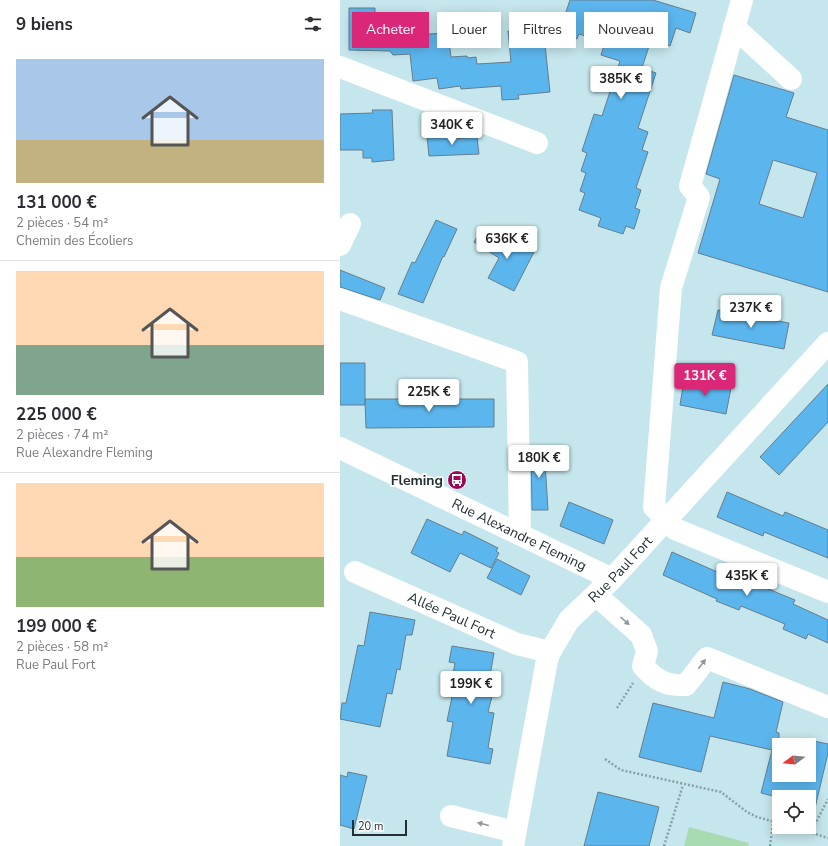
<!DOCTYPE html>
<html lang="fr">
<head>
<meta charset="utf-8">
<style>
	body { margin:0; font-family:"Nunito Sans",sans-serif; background:#f7f7f7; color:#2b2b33; height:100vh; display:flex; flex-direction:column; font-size:15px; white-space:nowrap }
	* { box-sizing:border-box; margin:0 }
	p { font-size:13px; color:#7c7c81 }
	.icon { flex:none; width:22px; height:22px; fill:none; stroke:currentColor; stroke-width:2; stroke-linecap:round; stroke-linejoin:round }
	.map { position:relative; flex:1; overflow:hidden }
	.side { display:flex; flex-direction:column; background:#fff; width:340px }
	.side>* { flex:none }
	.top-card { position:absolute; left:12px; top:12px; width:380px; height:36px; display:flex; gap:8px }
	.needle { width:26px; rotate:254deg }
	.fabs { position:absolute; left:432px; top:738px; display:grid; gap:8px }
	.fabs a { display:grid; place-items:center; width:44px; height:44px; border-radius:0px; background:#fff; box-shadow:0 2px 10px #0003; font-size:20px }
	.scale { position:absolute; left:12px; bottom:10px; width:55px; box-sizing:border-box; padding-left:4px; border:2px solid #233033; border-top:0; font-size:11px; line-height:14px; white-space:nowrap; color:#233033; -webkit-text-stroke:3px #fff; paint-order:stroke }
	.price { position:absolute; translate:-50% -34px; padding:0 9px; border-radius:4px; background:#fff; color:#222; font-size:13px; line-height:26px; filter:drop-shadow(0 1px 2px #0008) }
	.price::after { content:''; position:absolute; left:50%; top:24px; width:12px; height:9px; margin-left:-6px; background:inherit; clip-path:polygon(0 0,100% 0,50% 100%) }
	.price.selected { background:#db2777; color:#fff }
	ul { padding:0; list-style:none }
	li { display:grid; align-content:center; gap:8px; height:212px; padding:0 16px }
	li+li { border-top:1px solid #e1e1e2 }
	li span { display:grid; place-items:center; height:124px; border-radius:0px; color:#555 }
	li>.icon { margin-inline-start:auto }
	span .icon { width:72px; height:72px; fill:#fffc; stroke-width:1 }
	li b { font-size:17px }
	h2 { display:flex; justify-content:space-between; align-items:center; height:48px; padding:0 16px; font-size:17px }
	.tag { padding:0 14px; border-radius:0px; background:#fff; box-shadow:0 2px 10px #0003; font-size:14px; line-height:36px }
	.tag.selected { background:#db2777; color:#fff }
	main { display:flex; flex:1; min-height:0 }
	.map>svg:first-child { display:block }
</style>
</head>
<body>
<main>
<section class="side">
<h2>9 biens<svg class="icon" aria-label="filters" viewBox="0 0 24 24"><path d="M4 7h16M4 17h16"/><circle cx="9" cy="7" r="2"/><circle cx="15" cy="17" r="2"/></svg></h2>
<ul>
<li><span style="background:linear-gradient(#a9c7e8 65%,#c2b280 0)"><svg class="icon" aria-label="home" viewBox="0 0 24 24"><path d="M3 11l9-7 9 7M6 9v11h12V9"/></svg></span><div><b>131 000 €</b><p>2 pièces · 54 m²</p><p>Chemin des Écoliers</p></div></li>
<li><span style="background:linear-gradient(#ffd9b3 60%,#7fa58c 0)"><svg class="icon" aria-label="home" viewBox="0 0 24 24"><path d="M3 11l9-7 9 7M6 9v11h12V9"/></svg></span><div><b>225 000 €</b><p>2 pièces · 74 m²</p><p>Rue Alexandre Fleming</p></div></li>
<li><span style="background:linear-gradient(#ffd9b3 60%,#8fb573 0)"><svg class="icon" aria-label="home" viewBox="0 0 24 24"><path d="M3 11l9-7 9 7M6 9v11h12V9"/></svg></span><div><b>199 000 €</b><p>2 pièces · 58 m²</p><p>Rue Paul Fort</p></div></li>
</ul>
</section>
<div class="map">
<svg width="488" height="846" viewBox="0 0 488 846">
	<rect width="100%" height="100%" fill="#c4e6ec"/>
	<path fill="#a9dbb2" d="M349,827l60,16 -1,3h-64z"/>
	<path fill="#5cb6ee" stroke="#667d8d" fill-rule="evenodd" d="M230,0h83l43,13 -6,20 -14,-5 -6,18 -19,-6 -9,28 14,5 -18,55 10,4 -6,18 6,2 -12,36 5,2 -6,18 5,2 -6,19 -8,-3 -3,8 -25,-8 3,-8 -22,-8 6,-17 -5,-2 6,-18 -5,-2 6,-18 -5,-2 12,-37 8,2 18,-55 -19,-6 4,-13 -26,-8 -2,5 -18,-6z
		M9,8h26v25l53,-6v7l20,-1 3,24 16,-1 1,2 8,-1 1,7 34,-2 -3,-31h16v6l20,-2 6,57 -32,3 1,4 -17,1 -1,-14 -40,3 -1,-3 -21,3 -2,-11 -24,3 -3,-27 -17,1 -3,-4 -41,-1z
		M394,75l60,18 -8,24 42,13v162l-130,-39 22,-74 -14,-5zM433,160l44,13 -14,45 -44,-14z
		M32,110h20l2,50 -22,2v-4h-9v-8h-23v-36l33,-1z
		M87,136h22v3l28,-2 2,17 -50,2z
		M96,220l21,9 -13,28 -1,-1 -20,47 -25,-9 14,-32 3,1z
		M139,234l26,12 4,-9 26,13 -21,41 -26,-13 11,-20 -25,-16z
		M0,270l45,18 -5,12 -40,-13z
		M378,310l71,13 -5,26 -72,-14z
		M0,363h25v42h-25z
		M344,380l47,8 -5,26 -46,-9z
		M488,384v38l-49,53 -19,-18z
		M25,399h129v28l-128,1z
		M191,446h13l4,64h-16z
		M387,492l56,24 2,-4 43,18v28l-64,-26 -1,4 -46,-19z
		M229,502l44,18 -9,24 -44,-18z
		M87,519l35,16 2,-4 34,17 -2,3 3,2 -8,15 -31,-15 -10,19 -39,-19z
		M332,552l77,34 2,-4 44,18 -2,4 35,16v23l-20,-9 -2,5 -23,-10 2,-5 -44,-18 -2,4 -23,-9 1,-2 -54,-24z
		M157,559l33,17 -9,19 -34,-17z
		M30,612l45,8 -3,15h-6l-6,35 -3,-1 -5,25 -5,-1 -7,34 -40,-8 2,-16h4l12,-58 6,1z
		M112,646l42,7 -6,34 6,2 -6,23 6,1 -6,35 5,1 -3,15 -43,-8 6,-34 -6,-1 5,-24 -3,-1 6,-33 -6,-1z
		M383,682l27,7 33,13 -7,30 3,1v42h30v-35l19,4v9l-13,55h-6v-11h-32l-16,-4 11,-43 -62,-14 -9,36 -62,-15 14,-54 61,15z
		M8,772l19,4 -13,53 -14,-4v-50l7,2z
		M258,792l61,15 -10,39h-65z"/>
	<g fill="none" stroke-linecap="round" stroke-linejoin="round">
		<path stroke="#87a1a6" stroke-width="2.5" stroke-dasharray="2 2" stroke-linecap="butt" d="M277,708l16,-25
			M265,759l16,11 100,22 26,20 10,5 22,6
			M453,827l35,11
			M471,832l17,-33
			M324,846l19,-61
			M430,846l3,-24"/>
		<g stroke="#fff" stroke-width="22">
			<path d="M402,0l-52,186 9,11 -28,91 -17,219 21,22 153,63"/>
			<path d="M394,27l57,52"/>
			<path d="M0,67l197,76"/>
			<path d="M0,245l10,-21"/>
			<path d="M0,299l177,63 3,172"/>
			<path id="s1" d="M0,448l272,131"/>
			<path id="s2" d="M15,572l162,72 33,8"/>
			<path d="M256,595l45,40 6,16 -4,15c13,15 24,20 43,19l21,-27 121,49"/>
			<path d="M111,816l64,16"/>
			<path id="s3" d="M173,846l34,-186 3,-8 19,-32 43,-41 216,-236"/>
		</g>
	</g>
	<defs><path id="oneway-solid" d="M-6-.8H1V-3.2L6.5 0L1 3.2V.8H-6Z"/></defs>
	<g fill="#919899">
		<use href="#oneway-solid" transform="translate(285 621) rotate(42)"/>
		<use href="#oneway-solid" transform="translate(362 664) rotate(-53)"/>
		<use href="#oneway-solid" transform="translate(143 824) rotate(-166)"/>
	</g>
	<defs>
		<g id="bus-disc" transform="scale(1)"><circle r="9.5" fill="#9b0857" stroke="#fff"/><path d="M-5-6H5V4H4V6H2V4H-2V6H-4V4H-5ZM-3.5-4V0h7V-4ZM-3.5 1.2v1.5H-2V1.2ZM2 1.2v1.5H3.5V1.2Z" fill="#fff"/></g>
	</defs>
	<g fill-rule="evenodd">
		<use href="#bus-disc" x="117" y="480"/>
	</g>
	<g text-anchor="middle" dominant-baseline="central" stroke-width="3.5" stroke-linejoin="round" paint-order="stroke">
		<g font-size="14" font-weight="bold" fill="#233033" stroke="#fff" text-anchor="end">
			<text x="103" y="480">Fleming</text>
		</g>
		<g font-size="14" fill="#233033" stroke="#fff">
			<text stroke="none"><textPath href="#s1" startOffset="199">Rue Alexandre Fleming</textPath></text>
			<text stroke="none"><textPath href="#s3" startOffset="307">Rue Paul Fort</textPath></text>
			<text stroke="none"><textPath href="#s2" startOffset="106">Allée Paul Fort</textPath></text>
		</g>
	</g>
</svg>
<div class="fabs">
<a><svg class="needle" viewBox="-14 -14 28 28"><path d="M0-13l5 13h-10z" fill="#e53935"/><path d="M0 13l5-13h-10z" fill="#7c7c81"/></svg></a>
<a><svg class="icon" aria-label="locate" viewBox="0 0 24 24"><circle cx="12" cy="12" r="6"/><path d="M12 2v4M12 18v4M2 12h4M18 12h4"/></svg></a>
</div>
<div class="scale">20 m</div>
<b class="price" style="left:281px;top:100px">385K €</b>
<b class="price" style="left:112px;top:146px">340K €</b>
<b class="price" style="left:167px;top:260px">636K €</b>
<b class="price" style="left:411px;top:329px">237K €</b>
<b class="price selected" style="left:365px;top:397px">131K €</b>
<b class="price" style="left:89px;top:413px">225K €</b>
<b class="price" style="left:199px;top:479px">180K €</b>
<b class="price" style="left:407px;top:597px">435K €</b>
<b class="price" style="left:131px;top:705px">199K €</b>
<div class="top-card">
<a class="tag selected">Acheter</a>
<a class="tag">Louer</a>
<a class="tag">Filtres</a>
<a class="tag">Nouveau</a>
</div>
</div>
</main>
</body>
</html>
